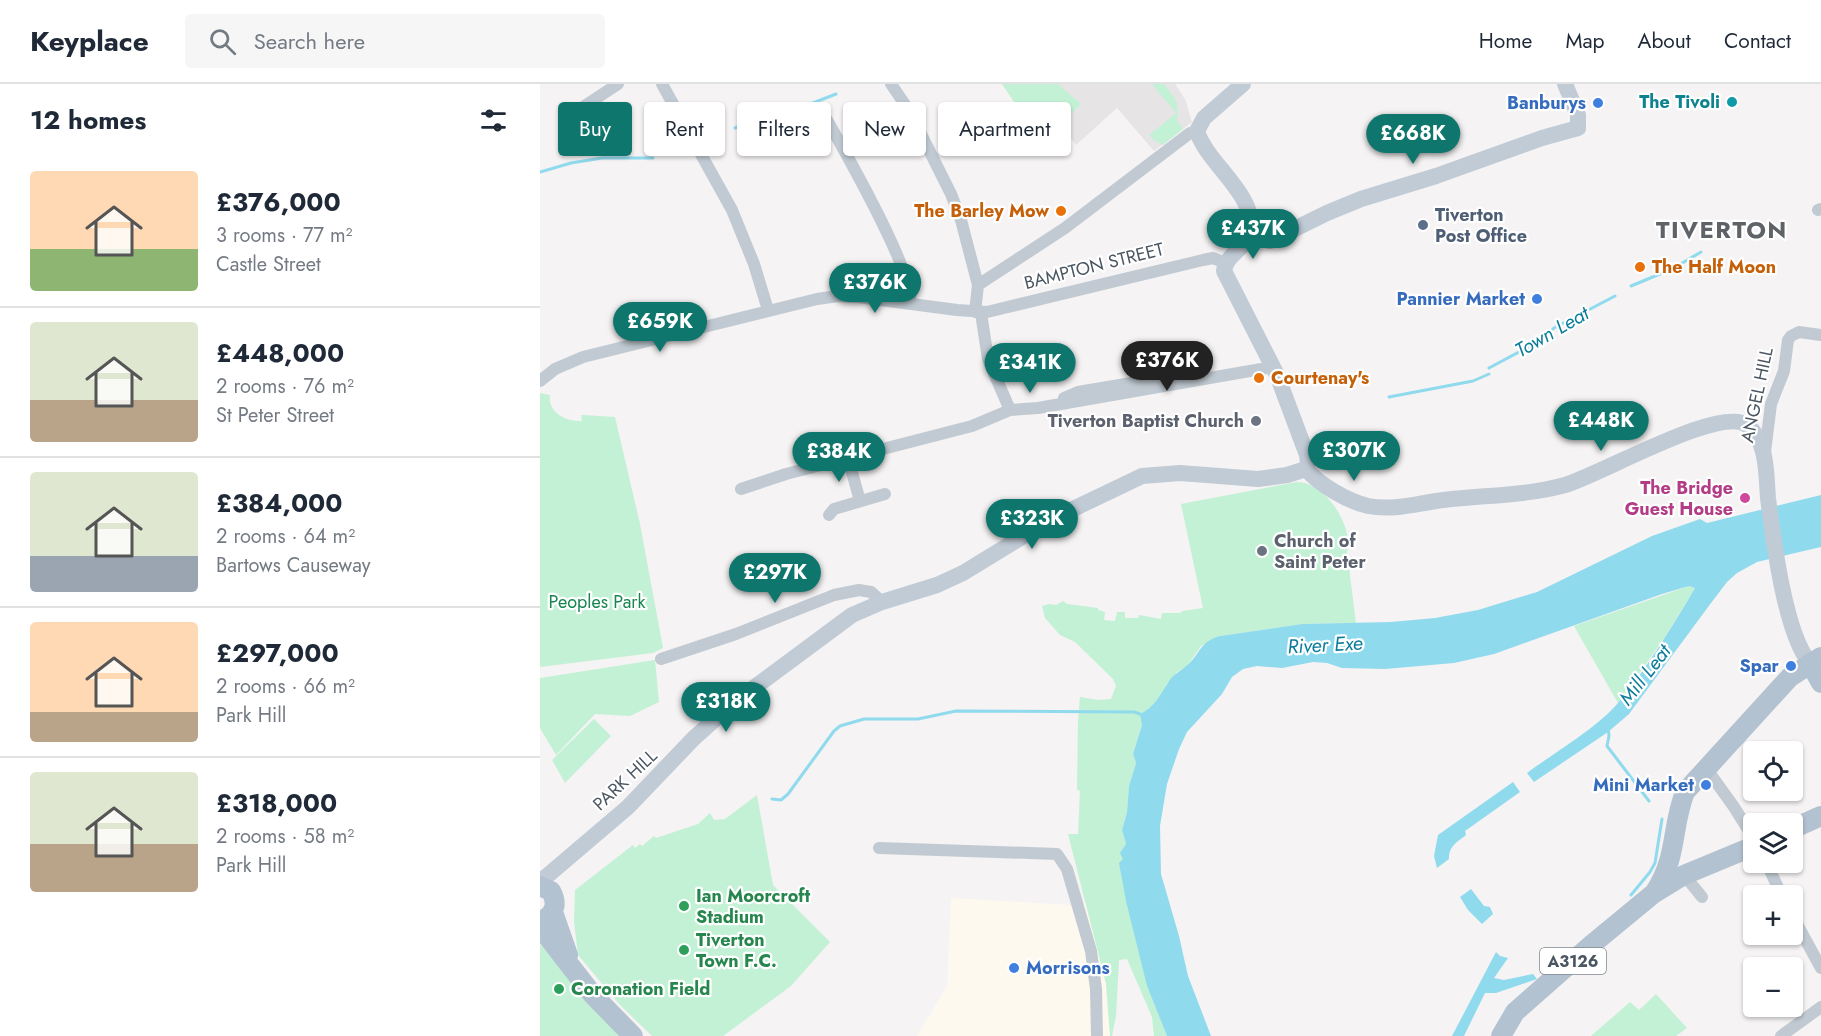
<!DOCTYPE html>
<html lang="en">
<head>
<meta charset="utf-8">
<style>
	body { margin:0; font-family:Jost,sans-serif; background:#f6f6f7; color:#1f2937; height:100vh; display:flex; flex-direction:column; font-size:22px; white-space:nowrap }
	* { box-sizing:border-box; margin:0 }
	p { font-size:20px; color:#747a83 }
	.icon { flex:none; width:33px; height:33px; fill:none; stroke:currentColor; stroke-width:2; stroke-linecap:round; stroke-linejoin:round }
	.map { position:relative; flex:1; overflow:hidden }
	.details { display:flex; flex-direction:column; background:#fff; width:540px }
	.details>* { flex:none }
	.guide { position:absolute; left:18px; top:18px; width:570px; height:54px; display:flex; gap:12px }
	.buttons { position:absolute; left:1203px; top:657px; display:grid; gap:12px }
	.buttons a { display:grid; place-items:center; width:60px; height:60px; border-radius:6px; background:#fff; box-shadow:0 2px 4px #0004; font-size:30px }
	.price { position:absolute; translate:-50% -51px; padding:0 14px; border-radius:21px; background:#0f766e; color:#fff; font-size:20px; line-height:39px; filter:drop-shadow(0 2px 3px #0008) }
	.price::after { content:''; position:absolute; left:50%; top:36px; width:18px; height:14px; margin-left:-9px; background:inherit; clip-path:polygon(0 0,100% 0,50% 100%) }
	.price.on { background:#222; color:#fff }
	ul { padding:0; list-style:none }
	li { display:flex; align-items:center; gap:18px; height:150px; padding:0 30px }
	li+li { border-top:2px solid #e0e1e3 }
	li span { display:grid; place-items:center; flex:none; width:168px; height:120px; border-radius:6px; color:#555 }
	li>.icon { margin-inline-start:auto }
	span .icon { width:72px; height:72px; fill:#fffc; stroke-width:1 }
	li b { font-size:26px }
	h2 { display:flex; justify-content:space-between; align-items:center; height:72px; padding:0 30px; font-size:26px }
	.chip { padding:0 21px; border-radius:6px; background:#fff; box-shadow:0 2px 4px #0004; font-size:21px; line-height:54px }
	.chip.on { background:#0f766e; color:#fff }
	header { display:flex; align-items:center; gap:36px; box-sizing:border-box; height:84px; padding:0 30px; background:#fff; border-bottom:2px solid #e0e1e3 }
	header strong { font-size:28px }
	nav { display:flex; gap:33px; margin-inline-start:auto; font-size:21px }
	.search { width:420px; height:54px; background:#f6f6f7; display:flex; align-items:center; gap:15px; box-sizing:border-box; padding:0 21px; border-radius:6px; color:#747a83; font-size:22px }
	main { display:flex; flex:1; min-height:0 }
	.map>svg:first-child { display:block }
</style>
</head>
<body>
<header>
<strong>Keyplace</strong>
<div class="search"><svg class="icon" aria-label="search" viewBox="0 0 24 24"><circle cx="10" cy="10" r="6"/><path d="M15 15l6 6"/></svg>Search here</div>
<nav><a>Home</a><a>Map</a><a>About</a><a>Contact</a></nav>
</header>
<main>
<section class="details">
<h2>12 homes<svg class="icon" aria-label="filters" viewBox="0 0 24 24"><path d="M4 7h16M4 17h16"/><circle cx="9" cy="7" r="2"/><circle cx="15" cy="17" r="2"/></svg></h2>
<ul>
<li><span style="background:linear-gradient(#ffd9b3 65%,#8fb573 0)"><svg class="icon" aria-label="home" viewBox="0 0 24 24"><path d="M3 11l9-7 9 7M6 9v11h12V9"/></svg></span><div><b>£376,000</b><p>3 rooms · 77 m²</p><p>Castle Street</p></div></li>
<li><span style="background:linear-gradient(#dfe7d0 65%,#b9a48a 0)"><svg class="icon" aria-label="home" viewBox="0 0 24 24"><path d="M3 11l9-7 9 7M6 9v11h12V9"/></svg></span><div><b>£448,000</b><p>2 rooms · 76 m²</p><p>St Peter Street</p></div></li>
<li><span style="background:linear-gradient(#dfe7d0 70%,#9aa5b1 0)"><svg class="icon" aria-label="home" viewBox="0 0 24 24"><path d="M3 11l9-7 9 7M6 9v11h12V9"/></svg></span><div><b>£384,000</b><p>2 rooms · 64 m²</p><p>Bartows Causeway</p></div></li>
<li><span style="background:linear-gradient(#ffd9b3 75%,#b9a48a 0)"><svg class="icon" aria-label="home" viewBox="0 0 24 24"><path d="M3 11l9-7 9 7M6 9v11h12V9"/></svg></span><div><b>£297,000</b><p>2 rooms · 66 m²</p><p>Park Hill</p></div></li>
<li><span style="background:linear-gradient(#dfe7d0 60%,#b9a48a 0)"><svg class="icon" aria-label="home" viewBox="0 0 24 24"><path d="M3 11l9-7 9 7M6 9v11h12V9"/></svg></span><div><b>£318,000</b><p>2 rooms · 58 m²</p><p>Park Hill</p></div></li>
</ul>
</section>
<div class="map">
<svg width="1281" height="952" viewBox="0 0 1281 952">
	<rect width="100%" height="100%" fill="#f5f3f3"/>
	<path fill="#fdf9ef" d="M411,814l122,7 14,-2 19,81 4,52h-193l30,-50z"/>
	<path fill="#e6e4e5" d="M462,0h173l10,15 7,23 -38,29 -37,-43 -41,37 -15,-20 -21,15z"/>
	<path fill="#c3f1d5" d="M462,0h56l23,20 -20,20 -21,16z
		M612,0h12c12,15 15,18 13,37l6,8 -20,16 -9,-5 -5,-5 27,-22z
		M0,309l10,2c-3,18 18,27 32,26l-1,-6h2l32,2 25,107 23,124 -10,5 -113,14z
		M757,398c28,0 57,44 50,70l9,71 -54,1 -82,12 -19,10 -14,20 -10,6 -9,11 -5,10 -13,17 -8,15 -9,29 3,9 -7,23 -2,26 -5,18 4,14 -3,15 24,127 20,50h-13l-2,-19 -25,-58 -8,1 -3,56 -4,20h-2l-4,-52 -38,-150h10l2,-43 -3,-1 1,-69 2,-24 18,3 13,-1 5,-13 -3,-7 -38,-37 -15,-7 -15,-17 -3,-12 7,-2 7,1 7,-4 4,3 31,4v2l7,2 -1,8 11,1 2,-9h8v6h13l1,-3 22,4 1,-6h18l2,-2 21,-3 -22,-104z
		M1149,502l6,2 -30,49 -47,66 -44,-77z
		M115,576l4,42 -29,14 -35,-2 -39,41 -16,-27v-50z
		M54,635l17,17 -46,47 -13,-23z
		M217,711l16,90 57,57 -39,44 -68,50h-71l-32,-31 -42,-50 -4,-34 1,-31 58,-45 2,3 5,-4 2,2 12,-10 2,2 42,-14 12,-11 4,7 11,-1z
		M0,860l71,82 10,10h-81z
		M1116,910l31,34 -11,8h-85l39,-34 9,8z"/>
	<path fill="#90daee" d="M1281,411v52l-64,15 -20,11 -10,9 -16,21 -82,111 -21,18 -74,50 -7,-9c27,-20 71,-46 91,-70 29,-35 54,-76 77,-115l-6,-2 -27,8 -168,60 -40,9 -69,6 -43,-1 -15,-5 -14,-1 -31,6 -25,-2 -14,3 -11,8 -10,17 -35,38 -8,17 -12,35 -7,42 1,48 18,62 9,40 23,60h-44l-20,-50 -21,-85 -7,-38 4,-4 -3,-6 6,-9 -4,-14 5,-18 2,-26 7,-23 -3,-9 9,-29 -2,-11c15,-7 19,-18 28,-31 4,-8 11,-11 17,-16 16,-12 12,-24 35,-31l82,-12 89,-2 44,-4 43,-8 59,-18 115,-56 48,-17 7,4z
		M973,698l7,10 -55,39 1,4c-9,7 -18,12 -17,24l-12,9 -3,-12 4,-21z
		M931,805l13,17 6,1 3,7 -11,10 -14,-14 -8,-13z
		M956,868l4,4 8,2 -14,20 10,2 29,-6 4,5 -41,14h-11l-21,43h-12z"/>
	<g fill="none" stroke-linecap="round" stroke-linejoin="round">
		<path stroke="#90daee" stroke-width="3" d="M195,44l58,-23 20,-2 23,-9
			M0,88l31,-9 31,-5h51
			M1091,202l41,-17 29,-17
			M949,284l60,-32v-3l5,-5 61,-32
			M849,313l84,-16 16,-7
			M1068,643l1,9 -2,10 42,55
			M232,715l9,1 7,-6 46,-63 6,-5 24,-7h54l38,-8 178,1 6,2
			M1091,811l19,-23 5,-9 7,-44"/>
		<path stroke="#c1cad2" stroke-width="12" d="M122,0l70,126 22,54 14,46
			M351,0l19,28 41,82 10,26 17,65 -3,27
			M40,25l38,-25
			M287,36c16,28 90,158 83,183
			M1278,126l3,-1
			M438,201l87,-57 125,-95 7,-2
			M441,229l7,46 22,51
			M0,297l15,-12 28,-12 234,-58 21,-3 20,1 99,13 30,2 216,-52 10,-2 12,5
			M524,314l14,-6 101,-17
			M1225,368l6,-48 13,-33 4,-31 3,-4 8,-4 22,3
			M308,374l12,43
			M201,405l45,-15 186,-48 38,-16 28,-2 235,-41
			M289,431l5,-6 51,-15
			M121,575l75,-25 98,-39 25,-5 12,2 11,10
			M1166,684l28,39 20,32
			M339,764l178,6 10,15 24,82 5,38 1,47
			M1226,778l16,34
			M1144,791l18,22
			M1252,831l29,53
			M1241,952l40,-29"/>
		<path stroke="#c1cbd6" stroke-width="16" d="M703,0l-39,34 -7,13c9,31 58,63 54,98 -2,19 -25,24 -27,42l53,104 30,80 1,7 -2,7
			M710,152l20,5 57,-28 34,-14 75,-23 106,-38 36,-10v-13l-13,-31
			M766,385c14,16 41,32 62,37 26,5 50,-3 76,-6 40,-5 82,-4 121,-15 35,-10 155,-80 182,-60 21,16 19,50 21,73 5,39 17,137 42,165
			M0,798l88,-75 66,-69 38,-34 120,-89 30,-13 55,-17 26,-12 85,-52 94,-45 38,-3 78,6 29,-4 19,-6"/>
		<path stroke="#b3c2d1" stroke-width="20" d="M1270,579l11,20
			M1252,745l29,-13
			M0,802l11,5c6,11 5,21 -6,28
			M1115,808c23,-36 16,-64 30,-100l105,-115 31,-20
			M13,828l15,43
			M0,843l53,68 40,41
			M961,952l14,-24 75,-66 63,-52 31,-19 70,-29"/>
	</g>
	<circle fill="#0f9aa8" stroke="#fff" stroke-width="2" cx="1192" cy="18" r="6"/>
	<g fill="#3f7fe0" stroke="#fff" stroke-width="2">
		<circle cx="1058" cy="19" r="6"/>
		<circle cx="997" cy="215" r="6"/>
		<circle cx="1251" cy="582" r="6"/>
		<circle cx="1166" cy="701" r="6"/>
		<circle cx="474" cy="884" r="6"/>
	</g>
	<g fill="#e8710a" stroke="#fff" stroke-width="2">
		<circle cx="521" cy="127" r="6"/>
		<circle cx="1100" cy="183" r="6"/>
		<circle cx="719" cy="294" r="6"/>
	</g>
	<circle fill="#5c6f8a" stroke="#fff" stroke-width="2" cx="883" cy="141" r="6"/>
	<g fill="#6b7280" stroke="#fff" stroke-width="2">
		<circle cx="716" cy="337" r="6"/>
		<circle cx="722" cy="467" r="6"/>
	</g>
	<circle fill="#d1479c" stroke="#fff" stroke-width="2" cx="1205" cy="414" r="6"/>
	<g fill="#2e9e5b" stroke="#fff" stroke-width="2">
		<circle cx="144" cy="822" r="6"/>
		<circle cx="144" cy="866" r="6"/>
		<circle cx="19" cy="905" r="6"/>
	</g>
	<g text-anchor="middle" dominant-baseline="central" stroke-width="4.5" stroke-linejoin="round" paint-order="stroke">
		<rect fill="#fff" stroke="#808990" stroke-width="1.5" x="1000" y="864" width="66" height="26" rx="4.5"/>
		<g font-size="16" font-weight="bold" fill="#4a5661">
			<text x="1033" y="877">A3126</text>
		</g>
		<g font-size="18" font-weight="bold" fill="#0d838f" stroke="#fff" text-anchor="end">
			<text x="1180" y="18">The Tivoli</text>
		</g>
		<g font-size="18" font-weight="bold" fill="#366cbe" stroke="#fff" text-anchor="end">
			<text x="1046" y="19">Banburys</text>
			<text x="985" y="215">Pannier Market</text>
			<text x="1239" y="582">Spar</text>
			<text x="1154" y="701">Mini Market</text>
			<text x="486" y="884" text-anchor="start">Morrisons</text>
		</g>
		<g font-size="18" font-weight="bold" fill="#c56008" stroke="#fff" text-anchor="start">
			<text x="509" y="127" text-anchor="end">The Barley Mow</text>
			<text x="1112" y="183">The Half Moon</text>
			<text x="731" y="294">Courtenay's</text>
		</g>
		<g font-size="18" font-weight="bold" fill="#4e5e75" stroke="#fff" text-anchor="start">
			<text x="895" y="131">Tiverton<tspan x="895" dy="21">Post Office</tspan></text>
		</g>
		<g font-size="18" fill="#4a5661" stroke="#fff">
			<text transform="translate(554 182) rotate(-14)">BAMPTON STREET</text>
			<text transform="translate(1217 311) rotate(-78)">ANGEL HILL</text>
			<text transform="translate(85 696) rotate(-43)">PARK HILL</text>
		</g>
		<g font-size="18" font-weight="bold" fill="#5b616d" stroke="#fff" text-anchor="end">
			<text x="704" y="337">Tiverton Baptist Church</text>
			<text x="734" y="457" text-anchor="start">Church of<tspan x="734" dy="21">Saint Peter</tspan></text>
		</g>
		<g font-size="18" font-weight="bold" fill="#b23c85" stroke="#fff" text-anchor="end">
			<text x="1193" y="404">The Bridge<tspan x="1193" dy="21">Guest House</tspan></text>
		</g>
		<g font-size="18" fill="#17864f" stroke="#fff">
			<text x="57" y="518">Peoples Park</text>
		</g>
		<g font-size="18" font-weight="bold" fill="#27864d" stroke="#fff" text-anchor="start">
			<text x="156" y="812">Ian Moorcroft<tspan x="156" dy="21">Stadium</tspan></text>
			<text x="156" y="856">Tiverton<tspan x="156" dy="21">Town F.C.</tspan></text>
			<text x="31" y="905">Coronation Field</text>
		</g>
		<g font-size="20" font-style="italic" fill="#0c7c9b" stroke="#fff">
			<text transform="translate(1012 248) rotate(-30)">Town Leat</text>
			<text transform="translate(785 561) rotate(-3)">River Exe</text>
			<text transform="translate(1105 591) rotate(-52)">Mill Leat</text>
		</g>
		<g font-size="24" font-weight="bold" letter-spacing="1.5" fill="#5f6368" stroke="#fff">
			<text x="1182" y="145">TIVERTON</text>
		</g>
	</g>
</svg>
<div class="buttons">
<a><svg class="icon" aria-label="locate" viewBox="0 0 24 24"><circle cx="12" cy="12" r="6"/><path d="M12 2v4M12 18v4M2 12h4M18 12h4"/></svg></a>
<a><svg class="icon" aria-label="layers" viewBox="0 0 24 24"><path d="M12 4l9 5-9 5-9-5zM3 14l9 5 9-5"/></svg></a>
<a>+</a>
<a>−</a>
</div>
<b class="price" style="left:873px;top:81px">£668K</b>
<b class="price" style="left:713px;top:176px">£437K</b>
<b class="price" style="left:335px;top:230px">£376K</b>
<b class="price" style="left:120px;top:269px">£659K</b>
<b class="price on" style="left:627px;top:308px">£376K</b>
<b class="price" style="left:490px;top:310px">£341K</b>
<b class="price" style="left:1061px;top:368px">£448K</b>
<b class="price" style="left:814px;top:398px">£307K</b>
<b class="price" style="left:299px;top:399px">£384K</b>
<b class="price" style="left:492px;top:466px">£323K</b>
<b class="price" style="left:235px;top:520px">£297K</b>
<b class="price" style="left:186px;top:649px">£318K</b>
<div class="guide">
<a class="chip on">Buy</a>
<a class="chip">Rent</a>
<a class="chip">Filters</a>
<a class="chip">New</a>
<a class="chip">Apartment</a>
</div>
</div>
</main>
</body>
</html>
